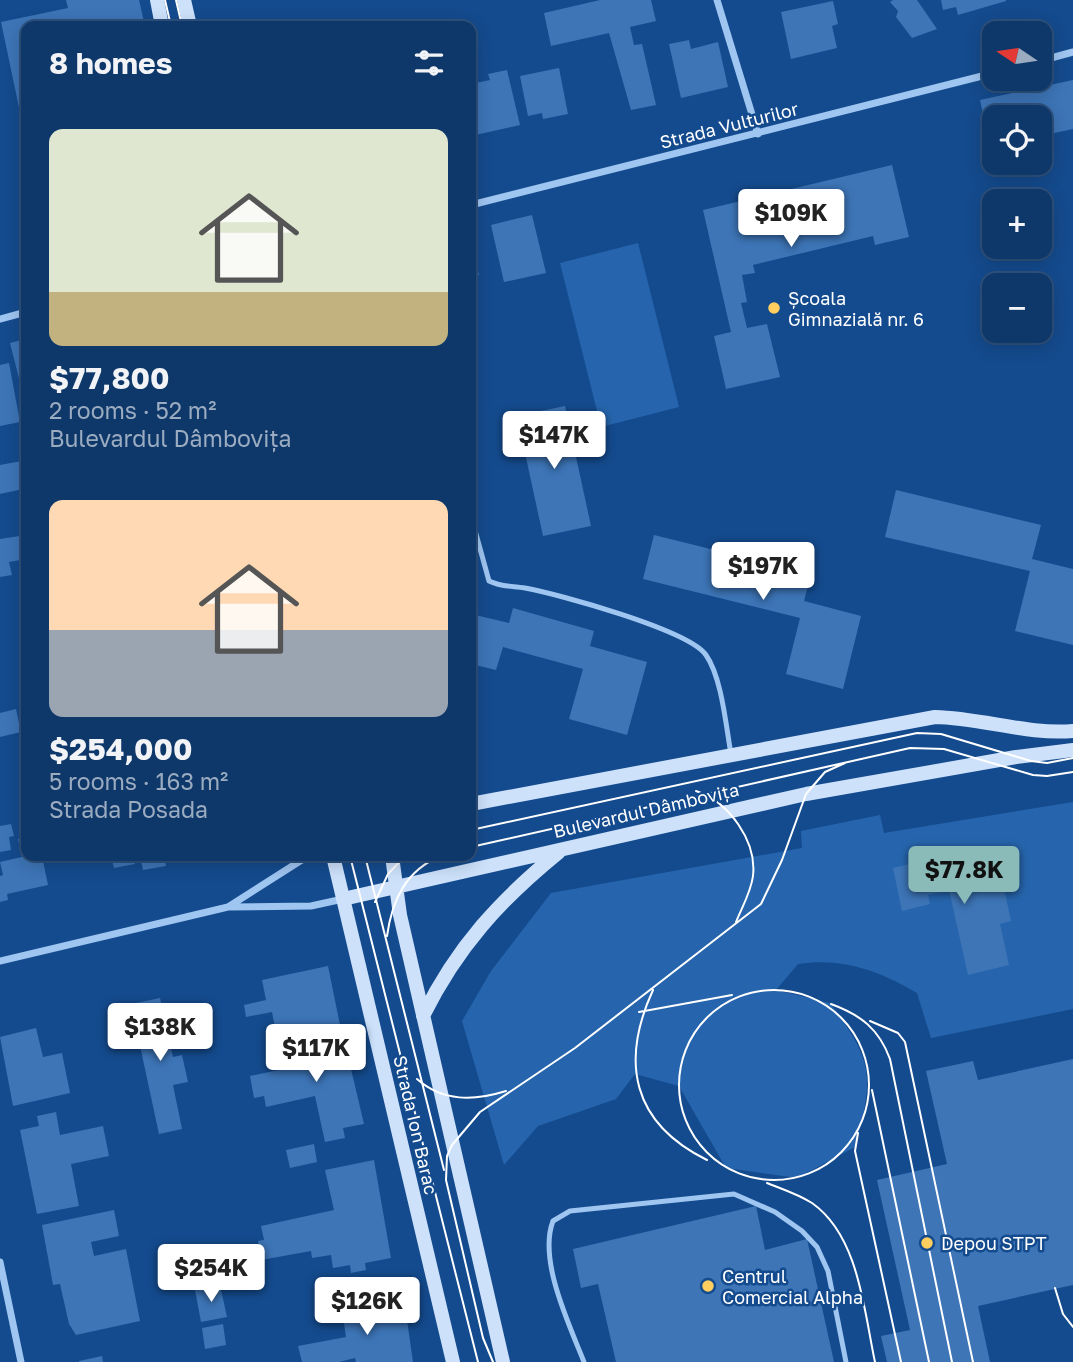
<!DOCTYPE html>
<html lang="en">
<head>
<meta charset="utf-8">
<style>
	body { margin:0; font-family:"Golos Text",sans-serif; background:#183f70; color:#f1f3f6; height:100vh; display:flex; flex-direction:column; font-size:26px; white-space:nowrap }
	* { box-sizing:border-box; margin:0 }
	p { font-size:23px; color:#9bacc1 }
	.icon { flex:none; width:38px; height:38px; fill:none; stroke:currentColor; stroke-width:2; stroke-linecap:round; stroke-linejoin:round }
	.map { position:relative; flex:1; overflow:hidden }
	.panel { position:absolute; left:21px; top:21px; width:455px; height:840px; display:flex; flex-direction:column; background:#0f386a; border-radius:14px; box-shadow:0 4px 18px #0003,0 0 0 2px #2f527e }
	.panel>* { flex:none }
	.needle { width:46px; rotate:283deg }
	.controls { position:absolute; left:982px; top:21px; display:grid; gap:14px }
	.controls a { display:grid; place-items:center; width:70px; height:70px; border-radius:14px; background:#0f386a; box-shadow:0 4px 18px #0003,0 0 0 2px #2f527e; font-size:35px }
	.price { position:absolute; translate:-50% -60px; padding:0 16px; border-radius:7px; background:#fff; color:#222; font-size:23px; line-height:46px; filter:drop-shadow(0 2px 4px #0008) }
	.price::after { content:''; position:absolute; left:50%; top:42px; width:21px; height:16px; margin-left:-10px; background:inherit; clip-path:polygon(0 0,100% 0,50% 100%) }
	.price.current { background:#8bbbb9; color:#111 }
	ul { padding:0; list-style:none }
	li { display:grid; align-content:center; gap:14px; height:371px; padding:0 28px }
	li span { display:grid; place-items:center; height:217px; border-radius:14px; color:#555 }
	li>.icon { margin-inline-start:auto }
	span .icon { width:126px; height:126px; fill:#fffc; stroke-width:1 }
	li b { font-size:30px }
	h2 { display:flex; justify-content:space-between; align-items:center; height:84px; padding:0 28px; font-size:30px }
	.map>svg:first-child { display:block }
</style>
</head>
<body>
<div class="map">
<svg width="1073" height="1362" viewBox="0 0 1073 1362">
	<rect width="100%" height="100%" fill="#144b8e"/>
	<path fill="#2665ad" d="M638,243l41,164 -78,20 -41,-164z
		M1073,802v207l-142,29 -14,-45c-37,-22 -75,-36 -119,-29l-22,26 54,13c44,59 44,74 25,144l-58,31 -71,-10 -47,-82 -44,-12 -19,25 -78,27 -34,39 -42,-144 29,-50 60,-78 251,-45 -1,-17 79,-16 4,18z"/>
	<path fill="#3d75b7" d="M66,0h73l6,26h-119l-1,110 -24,-114 67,-14z
		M600,0h51l5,21 -26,6 4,18 8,-1 14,61 -25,5 -22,-77 -58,13 -7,-33z
		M893,0h24l20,29 -25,9 -16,-21 2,-6 -8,-9z
		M941,0h65v1l-48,14 -2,-8 -13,3z
		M833,1l5,23 -6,2 5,22 -46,11 -10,-47z
		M689,40l2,9 27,-7 10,45 -47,11 -12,-54z
		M559,68l9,46 -25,5 -1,-6 -14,3 -8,-40z
		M507,70l13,55 -49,11v-52l19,-4 -2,-6z
		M1073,80v49l-33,7v-19h-46v29l-4,1 -10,-47z
		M892,165l17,72 -34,8 -2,-9 -120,29 2,8 -13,2 5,27 -6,1 6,25 20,-4 13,53 -54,12 -12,-53 17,-4 -28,-122z
		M532,215l14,58 -42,9 -13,-57z
		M471,244l8,31 -8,2z
		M26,339v63h-1l-15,-59z
		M9,363l11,59 -20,4v-61z
		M565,406l26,120 -48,10 -26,-120z
		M22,461l1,28 -23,5v-29z
		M896,490l145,35 -9,34 41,10v76l-58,-14 15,-60 -145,-34z
		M26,535v24l-17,3 3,13 -12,2v-38z
		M654,535l157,39 -7,27 57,15 -18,73 -57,-15 14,-56 -157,-39z
		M513,608l81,23 -4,15 57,16 -20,73 -58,-16 14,-50 -80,-22 -7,23 -25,-6v-50l38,9z
		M16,709l5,23 -21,5v-24z
		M11,824l3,12 -5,1 2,13 -11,2v-26z
		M26,837v19h16l6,29 -41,9 1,6 -8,2v-26l3,-1 -3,-13 22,-5 -4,-18z
		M111,856h22l2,8 -21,4z
		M140,856h24l2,10 -23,4z
		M192,856h18v1l-17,3z
		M987,858l2,9 10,-2 12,56 -11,3 9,41 -41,10 -19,-85 -21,5 2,9 -28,7 -9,-43 29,-7 2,11z
		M328,966l12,59 -63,13 -5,-26 -26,5 -2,-12 22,-5 -4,-20z
		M160,998l13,59 9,-2 6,27 -15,3 9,44 -23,5 -28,-130z
		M36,1028l7,29 19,-4 8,40 -57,13 -13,-69z
		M321,1030l3,9 19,-4 21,89 -21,4 2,10 -20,4 -10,-46 -49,11 -2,-11 -10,2 -4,-22 33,-7 1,-7 16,-3 -3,-16 7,-1 -1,-7z
		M1073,1059v226l-95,21 12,56h-103l-6,-26 29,-6 -33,-150 70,-16 -21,-93 47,-10 5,19z
		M56,1112l4,23 43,-9 6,30 -38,8 8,42 -42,8 -17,-84 19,-4 -2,-10z
		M314,1144l3,18 -27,6 -4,-18z
		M374,1160l17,98 -26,5 1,7 -15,3 -1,-8 -17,3 -2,-13 -19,3 -1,-7 -50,9 -3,-19 6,-1 -3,-14 73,-16 -9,-40z
		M756,1206l9,44 42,-11 27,123h-218l-18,-78 -17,4 -8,-39z
		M114,1210l5,26 -28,6 3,14 32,-7 14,72 -64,14 -7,-11 -9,-40 -7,1 -11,-60z
		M220,1285l7,32 -26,5 -6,-32z
		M404,1299l9,63h-57l-1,-4 -16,4h-37l-4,-16 48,-9 -4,-27z
		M223,1324l3,21 -21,4 -3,-21z
		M102,1356l1,6h-24v-1z"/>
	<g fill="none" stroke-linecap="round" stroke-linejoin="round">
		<path stroke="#9fc5f1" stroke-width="5" d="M471,516l18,65c12,6 23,5 36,7 33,6 164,42 181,67 16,23 20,72 25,99
			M584,1362c-15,-38 -46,-102 -31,-141l17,-10 164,-17 41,18 27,19 15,16 11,24 18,91"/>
		<path stroke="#9fc5f1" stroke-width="7" d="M717,0l41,134
			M1040,61l33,-9
			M471,205l523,-132
			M0,319l26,-7
			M228,907l80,-51
			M0,961l228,-54 83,-1 32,-7
			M0,1262l21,100"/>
		<path stroke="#cde1fb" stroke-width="14" d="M157,0l5,26
			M184,0l6,26
			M471,804l464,-87c47,1 93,18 138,14
			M333,856l120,506
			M392,856l8,59 103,447
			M343,899l463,-105 210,-37 57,-7
			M423,1016c34,-69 77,-116 136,-164"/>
		<path stroke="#fff" stroke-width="2" d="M165,0l6,26
			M176,0l6,26
			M696,791c33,11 61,50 57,85 -2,16 -11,31 -17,46
			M471,830l446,-97 24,1 90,27 16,2 26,-5
			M471,847l439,-99 34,1 89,26 14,1 26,-4
			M350,856l128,506
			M365,856l79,314
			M375,902l13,-28 17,-18
			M387,936c5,-36 19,-66 54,-80
			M679 1085a95 95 0 1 1 190 0a95 95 0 1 1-190 0Z
			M653,990c-33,72 -21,133 54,170
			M831,1004c30,11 48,25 59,55l62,303
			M639,1012l93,-17
			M870,1021l28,12 7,9 68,320
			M417,1079c26,23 57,22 89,12
			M872,1090l57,272
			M858,1133l-3,18 46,211
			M767,1183c15,6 31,11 45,20 47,33 52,108 63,159
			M1055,1288l8,26 10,13
			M493,1362l-10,-24 -37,-158 1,-24 5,-11 28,-33 95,-64 186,-144 21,-44 24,-66 19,-22 20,-9"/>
	</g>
	<g fill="#ffce5e" stroke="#144b8e" stroke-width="2.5">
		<circle cx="774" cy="308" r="7"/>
		<circle cx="927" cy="1243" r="7"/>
		<circle cx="708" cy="1286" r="7"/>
	</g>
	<g text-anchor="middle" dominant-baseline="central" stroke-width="5" stroke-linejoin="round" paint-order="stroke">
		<g font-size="18" fill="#fff" stroke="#144b8e">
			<text transform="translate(729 125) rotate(-14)">Strada Vulturilor</text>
			<text transform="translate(646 810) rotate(-13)">Bulevardul Dâmbovița</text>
			<text transform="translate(416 1125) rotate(77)">Strada Ion Barac</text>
		</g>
		<g font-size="18" fill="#fff" stroke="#144b8e" text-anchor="start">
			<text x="788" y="298">Școala<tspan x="788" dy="21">Gimnazială nr. 6</tspan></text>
			<text x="941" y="1243">Depou STPT</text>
			<text x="722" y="1276">Centrul<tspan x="722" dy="21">Comercial Alpha</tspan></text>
		</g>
	</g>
</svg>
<div class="controls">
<a><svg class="needle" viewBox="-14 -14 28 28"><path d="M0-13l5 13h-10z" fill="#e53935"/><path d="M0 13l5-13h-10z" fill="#9bacc1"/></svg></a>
<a><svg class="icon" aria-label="locate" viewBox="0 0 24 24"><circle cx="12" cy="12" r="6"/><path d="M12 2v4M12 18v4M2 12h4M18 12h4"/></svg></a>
<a>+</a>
<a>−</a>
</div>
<b class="price" style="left:791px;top:249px">$109K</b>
<b class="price" style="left:554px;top:471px">$147K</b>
<b class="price" style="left:763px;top:602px">$197K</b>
<b class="price current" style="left:964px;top:906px">$77.8K</b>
<b class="price" style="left:160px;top:1063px">$138K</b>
<b class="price" style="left:316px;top:1084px">$117K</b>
<b class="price" style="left:211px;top:1304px">$254K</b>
<b class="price" style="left:367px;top:1337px">$126K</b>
<section class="panel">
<h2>8 homes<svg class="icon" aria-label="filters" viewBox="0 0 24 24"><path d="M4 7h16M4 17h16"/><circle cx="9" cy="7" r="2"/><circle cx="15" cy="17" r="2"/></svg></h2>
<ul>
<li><span style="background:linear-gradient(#dfe7d0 75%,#c2b280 0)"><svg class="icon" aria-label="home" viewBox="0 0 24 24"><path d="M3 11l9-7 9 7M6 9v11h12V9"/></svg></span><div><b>$77,800</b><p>2 rooms · 52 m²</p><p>Bulevardul Dâmbovița</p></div></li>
<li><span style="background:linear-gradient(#ffd9b3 60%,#9aa5b1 0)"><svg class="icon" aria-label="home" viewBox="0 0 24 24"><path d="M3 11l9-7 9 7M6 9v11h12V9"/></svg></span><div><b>$254,000</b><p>5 rooms · 163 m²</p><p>Strada Posada</p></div></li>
</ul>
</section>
</div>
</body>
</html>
